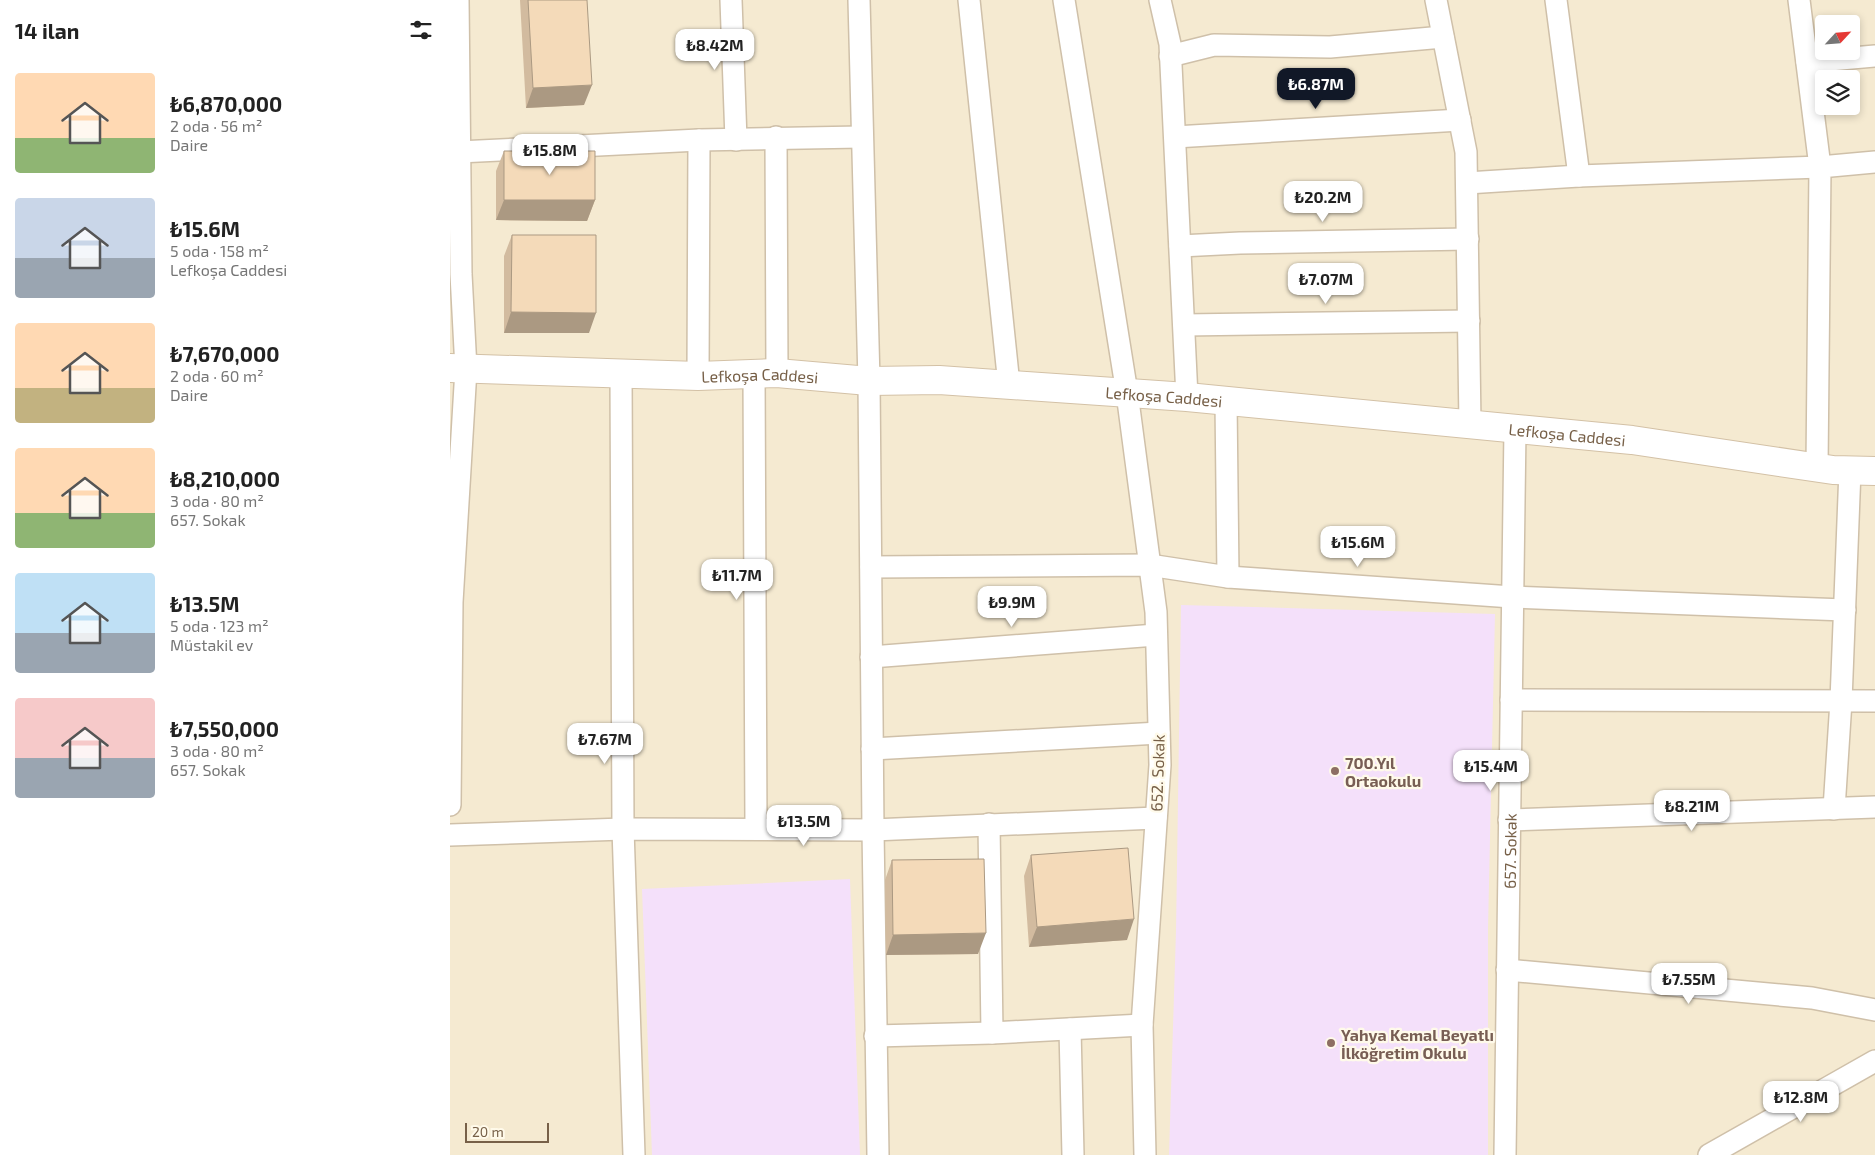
<!DOCTYPE html>
<html lang="tr">
<head>
<meta charset="utf-8">
<style>
	body { margin:0; font-family:"Exo 2",sans-serif; background:#f6f6f6; color:#222; height:100vh; display:flex; flex-direction:column; font-size:19px; white-space:nowrap }
	* { box-sizing:border-box; margin:0 }
	p { font-size:16px; color:#767676 }
	.icon { flex:none; width:28px; height:28px; fill:none; stroke:currentColor; stroke-width:2; stroke-linecap:round; stroke-linejoin:round }
	.map { position:relative; flex:1; overflow:hidden }
	.drawer { display:flex; flex-direction:column; background:#fff; width:450px }
	.drawer>* { flex:none }
	.needle { width:32px; rotate:64deg }
	.fabs { position:absolute; left:1365px; top:15px; display:grid; gap:10px }
	.fabs a { display:grid; place-items:center; width:45px; height:45px; border-radius:5px; background:#fff; box-shadow:0 2px 8px #0003; font-size:25px }
	.scale { position:absolute; left:15px; bottom:12px; width:84px; box-sizing:border-box; padding-left:5px; border:2px solid #776048; border-top:0; font-size:14px; line-height:18px; white-space:nowrap; color:#776048; -webkit-text-stroke:4px #fffaea; paint-order:stroke }
	.price { position:absolute; translate:-50% -42px; padding:0 11px; border-radius:10px; background:#fff; color:#222; font-size:16px; line-height:32px; filter:drop-shadow(0 1px 2px #0008) }
	.price::after { content:''; position:absolute; left:50%; top:30px; width:15px; height:11px; margin-left:-8px; background:inherit; clip-path:polygon(0 0,100% 0,50% 100%) }
	.price.current { background:#111827; color:#fff }
	ul { padding:0; list-style:none }
	li { display:flex; align-items:center; gap:15px; height:125px; padding:0 15px }
	li span { display:grid; place-items:center; flex:none; width:140px; height:100px; border-radius:5px; color:#555 }
	li>.icon { margin-inline-start:auto }
	span .icon { width:60px; height:60px; fill:#fffc; stroke-width:1 }
	li b { font-size:21px }
	h2 { display:flex; justify-content:space-between; align-items:center; height:60px; padding:0 15px; font-size:21px }
	main { display:flex; flex:1; min-height:0 }
	.map>svg:first-child { display:block }
</style>
</head>
<body>
<main>
<section class="drawer">
<h2>14 ilan<svg class="icon" aria-label="filters" viewBox="0 0 24 24"><path d="M4 7h16M4 17h16"/><circle cx="9" cy="7" r="2"/><circle cx="15" cy="17" r="2"/></svg></h2>
<ul>
<li><span style="background:linear-gradient(#ffd9b3 65%,#8fb573 0)"><svg class="icon" aria-label="home" viewBox="0 0 24 24"><path d="M3 11l9-7 9 7M6 9v11h12V9"/></svg></span><div><b>₺6,870,000</b><p>2 oda · 56 m²</p><p>Daire</p></div></li>
<li><span style="background:linear-gradient(#c9d6e8 60%,#9aa5b1 0)"><svg class="icon" aria-label="home" viewBox="0 0 24 24"><path d="M3 11l9-7 9 7M6 9v11h12V9"/></svg></span><div><b>₺15.6M</b><p>5 oda · 158 m²</p><p>Lefkoşa Caddesi</p></div></li>
<li><span style="background:linear-gradient(#ffd9b3 65%,#c2b280 0)"><svg class="icon" aria-label="home" viewBox="0 0 24 24"><path d="M3 11l9-7 9 7M6 9v11h12V9"/></svg></span><div><b>₺7,670,000</b><p>2 oda · 60 m²</p><p>Daire</p></div></li>
<li><span style="background:linear-gradient(#ffd9b3 65%,#8fb573 0)"><svg class="icon" aria-label="home" viewBox="0 0 24 24"><path d="M3 11l9-7 9 7M6 9v11h12V9"/></svg></span><div><b>₺8,210,000</b><p>3 oda · 80 m²</p><p>657. Sokak</p></div></li>
<li><span style="background:linear-gradient(#bfe0f5 60%,#9aa5b1 0)"><svg class="icon" aria-label="home" viewBox="0 0 24 24"><path d="M3 11l9-7 9 7M6 9v11h12V9"/></svg></span><div><b>₺13.5M</b><p>5 oda · 123 m²</p><p>Müstakil ev</p></div></li>
<li><span style="background:linear-gradient(#f6c9c9 60%,#9aa5b1 0)"><svg class="icon" aria-label="home" viewBox="0 0 24 24"><path d="M3 11l9-7 9 7M6 9v11h12V9"/></svg></span><div><b>₺7,550,000</b><p>3 oda · 80 m²</p><p>657. Sokak</p></div></li>
</ul>
</section>
<div class="map">
<svg width="1425" height="1155" viewBox="0 0 1425 1155">
	<rect width="100%" height="100%" fill="#fdf7e3"/>
	<path fill="#f5ead1" fill-rule="evenodd" d="M0,0h1425v1155h-1425zM1374,24h27v27h-27zM1374,79h27v27h-27z"/>
	<path fill="#f4e0fa" d="M731,605l314,9 -7,314v227h-319l7,-224z
		M400,879l10,276h-208l-10,-266z"/>
	<g fill="none" stroke-linecap="round" stroke-linejoin="round">
		<g stroke="#cfc0a9" stroke-width="24">
			<g id="street">
				<path d="M281,0l5,140"/>
				<path d="M409,0l10,381 4,449 5,325"/>
				<path d="M519,0l40,385"/>
				<path d="M614,0l63,393 29,219 4,153 -18,260 3,130"/>
				<path d="M710,0l10,44 17,353"/>
				<path d="M986,0l30,152 4,272"/>
				<path d="M720,56l44,-11 116,2 113,-10"/>
				<path d="M1357,62l68,-6"/>
				<path d="M326,137l1,236"/>
				<path d="M725,137l285,-17"/>
				<path d="M9,152l240,-12 162,-3"/>
				<path d="M1129,176l241,-9 -21,-167"/>
				<path d="M1017,183l112,-7 -23,-176"/>
				<path d="M730,246l60,-3 228,-4"/>
				<path d="M734,325l285,-4"/>
				<path d="M171,373l2,456 11,326"/>
				<path d="M304,373l2,456"/>
				<path d="M248,376l1,-236"/>
				<path d="M776,401l2,176"/>
				<path d="M1367,467l3,-300 55,-5"/>
				<path d="M421,567l278,-2 79,12 284,20 333,13"/>
				<path d="M421,657l285,-22"/>
				<path d="M1061,700l364,1"/>
				<path d="M422,749l287,-16"/>
				<path d="M0,805l2,-203 14,-233 -5,-95 -3,-274"/>
				<path d="M1384,809l7,-108 9,-231"/>
				<path d="M1059,820l366,-13"/>
				<path d="M539,824l3,209 150,-8"/>
				<path d="M0,835l173,-6 250,1 283,-12"/>
				<path d="M1057,970l305,28 63,12"/>
				<path d="M620,1029l3,126"/>
				<path d="M425,1036l117,-3"/>
				<path id="s1" d="M1055,1155l10,-726"/>
				<path d="M1259,1155l166,-94"/>
			</g>
		</g>
		<g stroke="#d3c1a6" stroke-width="30">
			<g id="secondary">
				<path id="s2" d="M0,368l248,8 79,-3 92,8 70,-1 248,17 445,43 201,30 42,1"/>
			</g>
		</g>
		<use href="#street" stroke="#fff" stroke-width="21"/>
		<use href="#secondary" stroke="#fff" stroke-width="28"/>
	</g>
	<path fill="#d2bb9f" d="M70,0h67l-3,105 -58,3z
		M54,151l91,49 -8,21 -91,-1v-49z
		M62,235l77,98h-85v-77z
		M581,855l96,85 -98,7 -5,-71z
		M442,860l86,94 -92,1 -1,-75z"/>
	<path fill="#ab9982" d="M142,85l-8,20 -58,3 7,-20z
		M54,200h91l-8,21 -91,-1z
		M61,312l85,1 -7,20h-85z
		M684,919l-7,21 -98,7 8,-20z
		M536,933l-8,21 -92,1 7,-20z"/>
	<path fill="#f4dab9" stroke="#ab9982" d="M78,0h59l5,85 -59,3z
		M54,151h91v49h-91z
		M62,235h84v78l-85,-1z
		M678,848l6,71 -97,8 -6,-72z
		M534,859l2,74 -93,2 -1,-75z"/>
	<g fill="#8d6e63" stroke="#fffaea" stroke-width="2">
		<circle cx="885" cy="771" r="5"/>
		<circle cx="881" cy="1043" r="5"/>
	</g>
	<g text-anchor="middle" dominant-baseline="central" stroke-width="4.5" stroke-linejoin="round" paint-order="stroke">
		<g font-size="16" fill="#776048" stroke="#fffaea">
			<text stroke="none"><textPath href="#s2" startOffset="310">Lefkoşa Caddesi</textPath></text>
			<text stroke="none"><textPath href="#s2" startOffset="715">Lefkoşa Caddesi</textPath></text>
			<text stroke="none"><textPath href="#s2" startOffset="1120">Lefkoşa Caddesi</textPath></text>
			<text transform="translate(707 773) rotate(-88)">652. Sokak</text>
			<text stroke="none"><textPath href="#s1" startOffset="304">657. Sokak</textPath></text>
		</g>
		<g font-size="16" font-weight="bold" fill="#785e54" stroke="#fffaea" text-anchor="start">
			<text x="895" y="762">700.Yıl<tspan x="895" dy="18">Ortaokulu</tspan></text>
			<text x="891" y="1034">Yahya Kemal Beyatlı<tspan x="891" dy="18">İlköğretim Okulu</tspan></text>
		</g>
	</g>
</svg>
<div class="fabs">
<a><svg class="needle" viewBox="-14 -14 28 28"><path d="M0-13l5 13h-10z" fill="#e53935"/><path d="M0 13l5-13h-10z" fill="#767676"/></svg></a>
<a><svg class="icon" aria-label="layers" viewBox="0 0 24 24"><path d="M12 4l9 5-9 5-9-5zM3 14l9 5 9-5"/></svg></a>
</div>
<div class="scale">20 m</div>
<b class="price" style="left:265px;top:71px">₺8.42M</b>
<b class="price current" style="left:866px;top:110px">₺6.87M</b>
<b class="price" style="left:100px;top:176px">₺15.8M</b>
<b class="price" style="left:873px;top:223px">₺20.2M</b>
<b class="price" style="left:876px;top:305px">₺7.07M</b>
<b class="price" style="left:908px;top:568px">₺15.6M</b>
<b class="price" style="left:287px;top:601px">₺11.7M</b>
<b class="price" style="left:562px;top:628px">₺9.9M</b>
<b class="price" style="left:155px;top:765px">₺7.67M</b>
<b class="price" style="left:1041px;top:792px">₺15.4M</b>
<b class="price" style="left:1242px;top:832px">₺8.21M</b>
<b class="price" style="left:354px;top:847px">₺13.5M</b>
<b class="price" style="left:1239px;top:1005px">₺7.55M</b>
<b class="price" style="left:1351px;top:1123px">₺12.8M</b>
</div>
</main>
</body>
</html>
